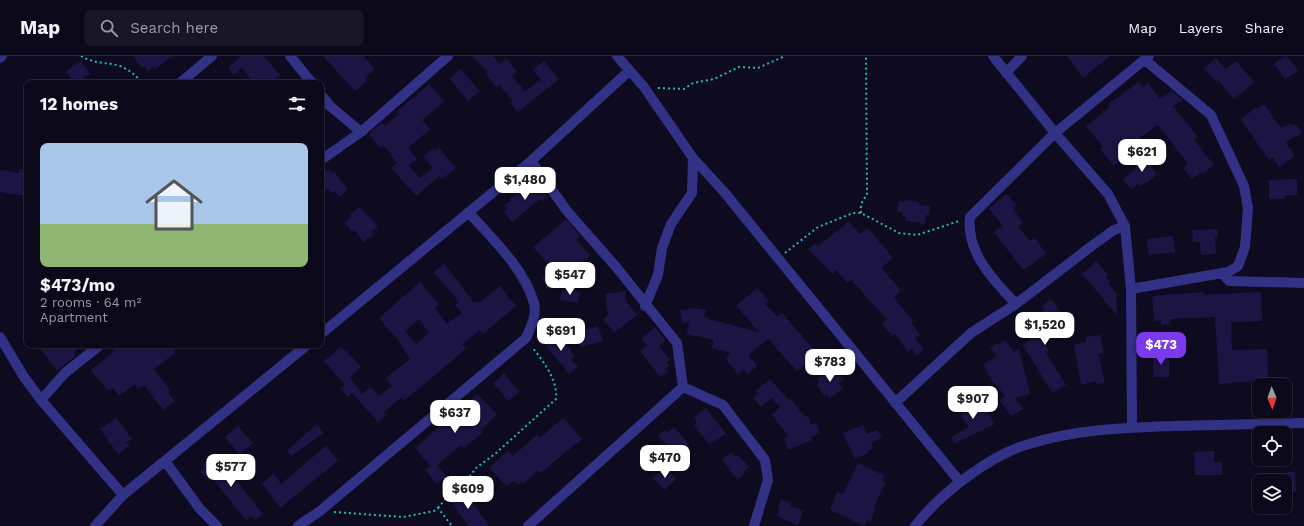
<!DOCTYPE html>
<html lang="en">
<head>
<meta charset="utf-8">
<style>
	body { margin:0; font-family:"Work Sans",sans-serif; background:#181626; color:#f1f3f6; height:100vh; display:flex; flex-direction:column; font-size:15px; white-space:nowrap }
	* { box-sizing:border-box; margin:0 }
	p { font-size:13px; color:#999aa2 }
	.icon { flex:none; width:22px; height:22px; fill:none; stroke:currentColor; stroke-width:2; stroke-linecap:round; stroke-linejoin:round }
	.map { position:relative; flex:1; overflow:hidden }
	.panel { position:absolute; left:24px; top:24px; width:300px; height:268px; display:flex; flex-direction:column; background:#0a0819; border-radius:8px; box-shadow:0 1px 3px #0004,0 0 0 1px #2a2938 }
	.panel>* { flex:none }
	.needle { width:26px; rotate:178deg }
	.fabs { position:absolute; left:1252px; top:322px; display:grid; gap:8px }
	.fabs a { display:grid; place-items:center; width:40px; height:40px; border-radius:8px; background:#0a0819; box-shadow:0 1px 3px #0004,0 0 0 1px #2a2938; font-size:20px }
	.price { position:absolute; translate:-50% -34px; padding:0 9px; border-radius:8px; background:#fff; color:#222; font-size:13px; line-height:26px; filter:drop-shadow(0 1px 2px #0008) }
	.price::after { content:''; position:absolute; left:50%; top:24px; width:12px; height:9px; margin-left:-6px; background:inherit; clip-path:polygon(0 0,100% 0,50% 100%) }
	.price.on { background:#7c3aed; color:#fff }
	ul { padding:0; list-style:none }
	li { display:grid; align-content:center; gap:8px; height:212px; padding:0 16px }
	li span { display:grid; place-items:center; height:124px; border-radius:8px; color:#555 }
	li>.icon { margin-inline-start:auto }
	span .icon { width:72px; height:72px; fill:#fffc; stroke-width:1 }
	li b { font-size:17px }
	h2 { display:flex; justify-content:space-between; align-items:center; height:48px; padding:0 16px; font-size:17px }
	header { display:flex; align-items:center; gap:24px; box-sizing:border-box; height:56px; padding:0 20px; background:#0a0819; border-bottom:1px solid #2a2938 }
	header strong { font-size:19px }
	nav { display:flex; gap:22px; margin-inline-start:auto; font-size:14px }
	.search { width:280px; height:36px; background:#181626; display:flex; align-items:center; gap:10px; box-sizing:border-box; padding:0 14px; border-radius:8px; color:#999aa2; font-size:15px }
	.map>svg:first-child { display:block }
</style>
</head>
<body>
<header>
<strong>Map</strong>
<div class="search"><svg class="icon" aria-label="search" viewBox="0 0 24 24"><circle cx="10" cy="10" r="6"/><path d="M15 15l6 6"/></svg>Search here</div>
<nav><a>Map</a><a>Layers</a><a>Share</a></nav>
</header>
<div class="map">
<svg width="1304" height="470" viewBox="0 0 1304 470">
	<rect width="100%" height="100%" fill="#0e0b21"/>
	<path fill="#1c1544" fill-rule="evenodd" d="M133,0h40l-18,13 -2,-2 -5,4 -4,-5 -2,2z
		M241,0h23l16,19 -10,8h-16l-12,-15 -8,7 -6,-7z
		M323,0h41l11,14 -10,8 2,3 -12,10z
		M472,0h20l8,8 7,-5 10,13 -5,4 13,15 16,-11 -8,-10 11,-9 15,18 -41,33 -7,-8 2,-2 -14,-17 -3,2 -10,-13 2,-2z
		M1067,0h43l-27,22z
		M1285,0h2l11,15 -13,8 -11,-15z
		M1216,2l10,11 10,-8 18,21 -20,17 -16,-19 -2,2 -12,-13z
		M81,5l9,13 -11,7 -1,-2 -5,3 -7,-11z
		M460,13l20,22 -12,10 -18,-22z
		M1139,26l4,5 5,-4 12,16 12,-8 11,9 -10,6 25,31 -4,3 20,25 -12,9 -1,-2 -9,7 -9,-11 5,-4 -30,-39 -19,13 4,4 -29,24 -14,-17 3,-2 -17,-21 24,-19 -2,-3z
		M429,28l15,18 -22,18 8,9 -22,19 9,11 -8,6 10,13 14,-10 -10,-12 10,-7 2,2 4,-3 17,20 -14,11 -3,-3 -23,20 -25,-28 6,-5 -13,-17 -4,2 -11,-14 13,-12 3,4 14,-12 -3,-2z
		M1264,48l17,24 10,-5 1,3 4,-2 6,9 -17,9 10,14 -16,11 -6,-10 -4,3 -28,-40 15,-13 1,2z
		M1153,98l5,7 -7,6 6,7 -11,10 -2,-2 -4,4 -2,-2 -7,5 -8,-10z
		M19,113l8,1v26l-27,-4v-22l19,3z
		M329,113l3,4 2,-2 14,19 -9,7 -4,-6 -3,2 -3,-4h-3l-5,-7v-7z
		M1297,123v16l-12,1v3h-16v-19z
		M536,124l12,16 -6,5 -2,-2 -28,23 -9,-10 5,-4 -3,-3 6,-4 -1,-2z
		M1007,138l10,12 -4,3 10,14 -5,3 12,15 5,-3 11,16 -23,16 -29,-38 9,-6 -14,-18z
		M905,144l14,2v3l11,1 -1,9h-3l-1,9 -20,-3 1,-4 -4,-1 1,-4h-6l2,-11 6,1z
		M360,151l18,20 -7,5 2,3 -10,7 -8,-12 -3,2 -7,-10 6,-5 -1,-3z
		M566,163l14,17 -4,3 14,17 -43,32 -6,-11 12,-7 -20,-23z
		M849,165l11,13 8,-6 25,30 -12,10 20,22 -7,7 19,24 -2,1 9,13 -5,3 9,12 -7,6 -5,-7 -4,3 -13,-18 -3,2 -10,-13 5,-4 -36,-39 -4,3 -11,-13 -4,4 -24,-25 7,-6 3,3z
		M1218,173v8h-3l1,17 -15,1 -1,-13h-7l-1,-12z
		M1173,180l2,16 -26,3 -2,-16z
		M1096,205l12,14 -3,2 5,5 -2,1 8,10 1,22 -35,-41z
		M444,207l30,40 3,-2 2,2 21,-17 16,20 -33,28 -3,-4 -18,14 4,5 -62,52 -2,-4 -18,15 2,3 -8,7 -26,-29 -5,4 -6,-9 4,-3 -21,-24 17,-14 4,4 1,-1 15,17 -11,10 12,17 9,-7 8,9 13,-10 -6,-8 24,-19 -12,-19 -19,-22 41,-36 19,23 -4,3 12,16 15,-11 -7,-8 4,-3 -25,-30zM419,263l10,14 -13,11 -11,-13z
		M757,232l12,13 -4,3 12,13 5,-4 36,41 -21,17 -29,-32 -20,16 9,11 -10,8 -3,-5 -6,6 -13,-17 7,-5 -20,-5 2,-8 -27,-6 2,-12 -7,1 -2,-13 15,-2 11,2 -2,7 5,1 -1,1 51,13 -23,-26z
		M562,233l18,3 -2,11 -18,-3z
		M625,235l1,10 11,14 -23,18 -11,-14 5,-4 -3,-21z
		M1204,236v3l57,-3 1,29 -31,1 1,28 35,-1 1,31 -49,4 -4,-67 -45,2v5l-9,1v-5l-7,1 -2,-25z
		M1051,243l12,16 -9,7 4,5 -17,14 8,9 -3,3 20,32 -14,8 -29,-48 19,-16 -9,-11 11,-9 -2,-3z
		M598,270l5,15 -22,6 -5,-15z
		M655,271l10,13 -6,6 11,14 -3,3 2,3 -3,2 2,3 -8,6 -20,-26 7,-5 -6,-8z
		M556,276l19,24 -4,3 7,8 -9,7 -26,-32z
		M1100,279l4,18 -6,1 7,28 -8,2 -1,-3 -15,4 -7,-40 12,-3v-5z
		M1005,284l9,12 5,-4 11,46 -15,4 8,11 -12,7 -12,-16 6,-4 -14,-17 -8,-15 14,-8 -7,-8z
		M37,289h46l-9,7 2,4 -19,14z
		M118,289h53l5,7 -22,17 16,21 -2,2 6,9 -11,9 -19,-25 -6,4 -3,-5 -16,12 -6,-8 -5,3 -17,-21 23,-18 -2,-2z
		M1154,298h15v23h-16z
		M831,313l3,4 3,-2 6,9 -5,3 5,6 -14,9 -2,-4 -3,2 -7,-11 2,-2 -2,-4z
		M504,317l15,19 -11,9 -15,-18z
		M770,323l19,21 2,-1 14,18 3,-1 3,8 5,-1 4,10 -9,4 1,3 -24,10 -4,-12 4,-2 -16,-21 8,-7 -8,-10 -11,9 -8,-9 5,-5 -2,-2z
		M477,338l20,20 -16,16 2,2 -19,16 -3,-3 -24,20 9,11 -9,8 -12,-14 5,-4 -15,-18 25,-22 -3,-3 19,-16 4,5z
		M973,341l7,12 4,-3 11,18 -41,20 -3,-7 18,-10 -9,-13 3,-1 -4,-8z
		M706,352l20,26 -17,10 -15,-19 3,-3 -3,-5z
		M116,362l16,21 -6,4 3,3 -11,8 -18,-25z
		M563,362l19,21 -42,34 -2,-3 -15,14 -2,-2 -3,3 -4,-4 -8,5 -17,-18 19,-17 5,5 24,-21 3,3z
		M317,368l7,9 -33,23 -4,-5z
		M863,369l4,9 11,-4 4,8 -11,5 2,5 -6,3 1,2 -13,6 -12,-26z
		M238,370l15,17 -14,11 -14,-17z
		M674,371l15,17 -13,11 -18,-19 7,-6 2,3z
		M326,390l12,15 -58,47 -18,-25 12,-9 7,10z
		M1214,395v11h8v13h-27l-1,-23z
		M731,396l4,5 3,-2 11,12 -5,4 1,2 -7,7 -16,-20z
		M216,399l47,59 -8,6 -3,-4 -6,4 -34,-42 -3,3 -9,-10 5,-4 -2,-3z
		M858,407l27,13 -3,5 4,1 -12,25 2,1 -6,14 -3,-2 -2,6 -35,-16 7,-18 6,2z
		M665,411l11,13 -12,10 -11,-12z
		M1287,416h8l1,20h-9z
		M464,434l25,36h-21l-18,-26z
		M781,443l10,4 -1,3 13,5 -5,14 -21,-9 3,-7 -2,-1z"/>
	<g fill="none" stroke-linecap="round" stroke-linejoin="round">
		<path stroke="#21bdac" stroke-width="2" stroke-dasharray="2 3" stroke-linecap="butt" d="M81,0c13,8 26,6 39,10 10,4 16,10 23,17
			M658,32l26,1 9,-6 21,-4 25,-12 19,1 27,-12
			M861,157c-1,-8 1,-12 6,-18l-1,-139
			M785,197l33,-26 35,-14h8l38,20 18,2 42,-14
			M438,452l17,-21 15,-11 6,-8 19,-14 61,-55c2,-19 -13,-38 -24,-52
			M334,456l69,5 31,-6 4,-3 14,18"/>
		<path stroke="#313185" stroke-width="10" d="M290,0l22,27
			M617,0l27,31 49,71 32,35 235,289
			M993,0l62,77 53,61 17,32 6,63 1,138
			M0,2l2,-2
			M1006,17l16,-17
			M180,27l32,-27
			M321,39l9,11 31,26
			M321,104l40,-28 87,-76
			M531,105l36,50 50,57 60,75 6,44 40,18 42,55 3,20 -14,46
			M1222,217l7,8 75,2
			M1131,233l97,-17 10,-6 7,-19 3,-39 -4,-22 -33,-71 -66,-55
			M1016,248l77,-59 21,-15 11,-4
			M645,250l13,-31 4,-27 9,-24 21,-31 1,-35
			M321,278l210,-173 98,-90
			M0,281l24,40 17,23 82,95
			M41,344l24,-27 35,-28
			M895,347l76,-70 45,-29c-23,-24 -50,-52 -46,-87l85,-84 94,-77
			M165,405l35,48 17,17
			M95,470l28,-31 184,-150
			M298,470l22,-15 206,-173c5,-11 11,-23 8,-35 -9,-33 -42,-65 -65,-90
			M528,470l155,-139
			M915,470c25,-32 75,-71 114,-82 49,-15 94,-16 144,-18 44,-1 87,-2 131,-3"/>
	</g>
</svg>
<div class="fabs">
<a><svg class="needle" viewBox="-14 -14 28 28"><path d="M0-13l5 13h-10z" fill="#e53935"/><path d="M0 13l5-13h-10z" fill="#999aa2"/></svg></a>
<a><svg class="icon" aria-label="locate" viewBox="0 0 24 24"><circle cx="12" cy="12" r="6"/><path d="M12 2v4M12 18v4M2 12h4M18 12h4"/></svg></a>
<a><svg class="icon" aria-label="layers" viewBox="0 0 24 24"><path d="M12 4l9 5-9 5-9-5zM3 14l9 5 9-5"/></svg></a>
</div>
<b class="price" style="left:1142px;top:117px">$621</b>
<b class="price" style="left:525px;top:145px">$1,480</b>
<b class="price" style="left:570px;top:240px">$547</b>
<b class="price" style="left:1045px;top:290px">$1,520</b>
<b class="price" style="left:561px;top:296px">$691</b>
<b class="price on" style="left:1161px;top:310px">$473</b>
<b class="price" style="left:830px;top:327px">$783</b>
<b class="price" style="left:973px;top:364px">$907</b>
<b class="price" style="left:455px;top:378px">$637</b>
<b class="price" style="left:665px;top:423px">$470</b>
<b class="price" style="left:231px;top:432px">$577</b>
<b class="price" style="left:468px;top:454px">$609</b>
<section class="panel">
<h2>12 homes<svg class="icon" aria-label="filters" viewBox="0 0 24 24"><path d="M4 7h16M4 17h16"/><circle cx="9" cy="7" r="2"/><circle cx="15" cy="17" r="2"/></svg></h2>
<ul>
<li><span style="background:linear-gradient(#a9c7e8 65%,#8fb573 0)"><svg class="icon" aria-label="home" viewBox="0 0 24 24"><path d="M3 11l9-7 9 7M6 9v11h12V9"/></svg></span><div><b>$473/mo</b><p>2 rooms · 64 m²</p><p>Apartment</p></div></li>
</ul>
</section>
</div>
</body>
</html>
